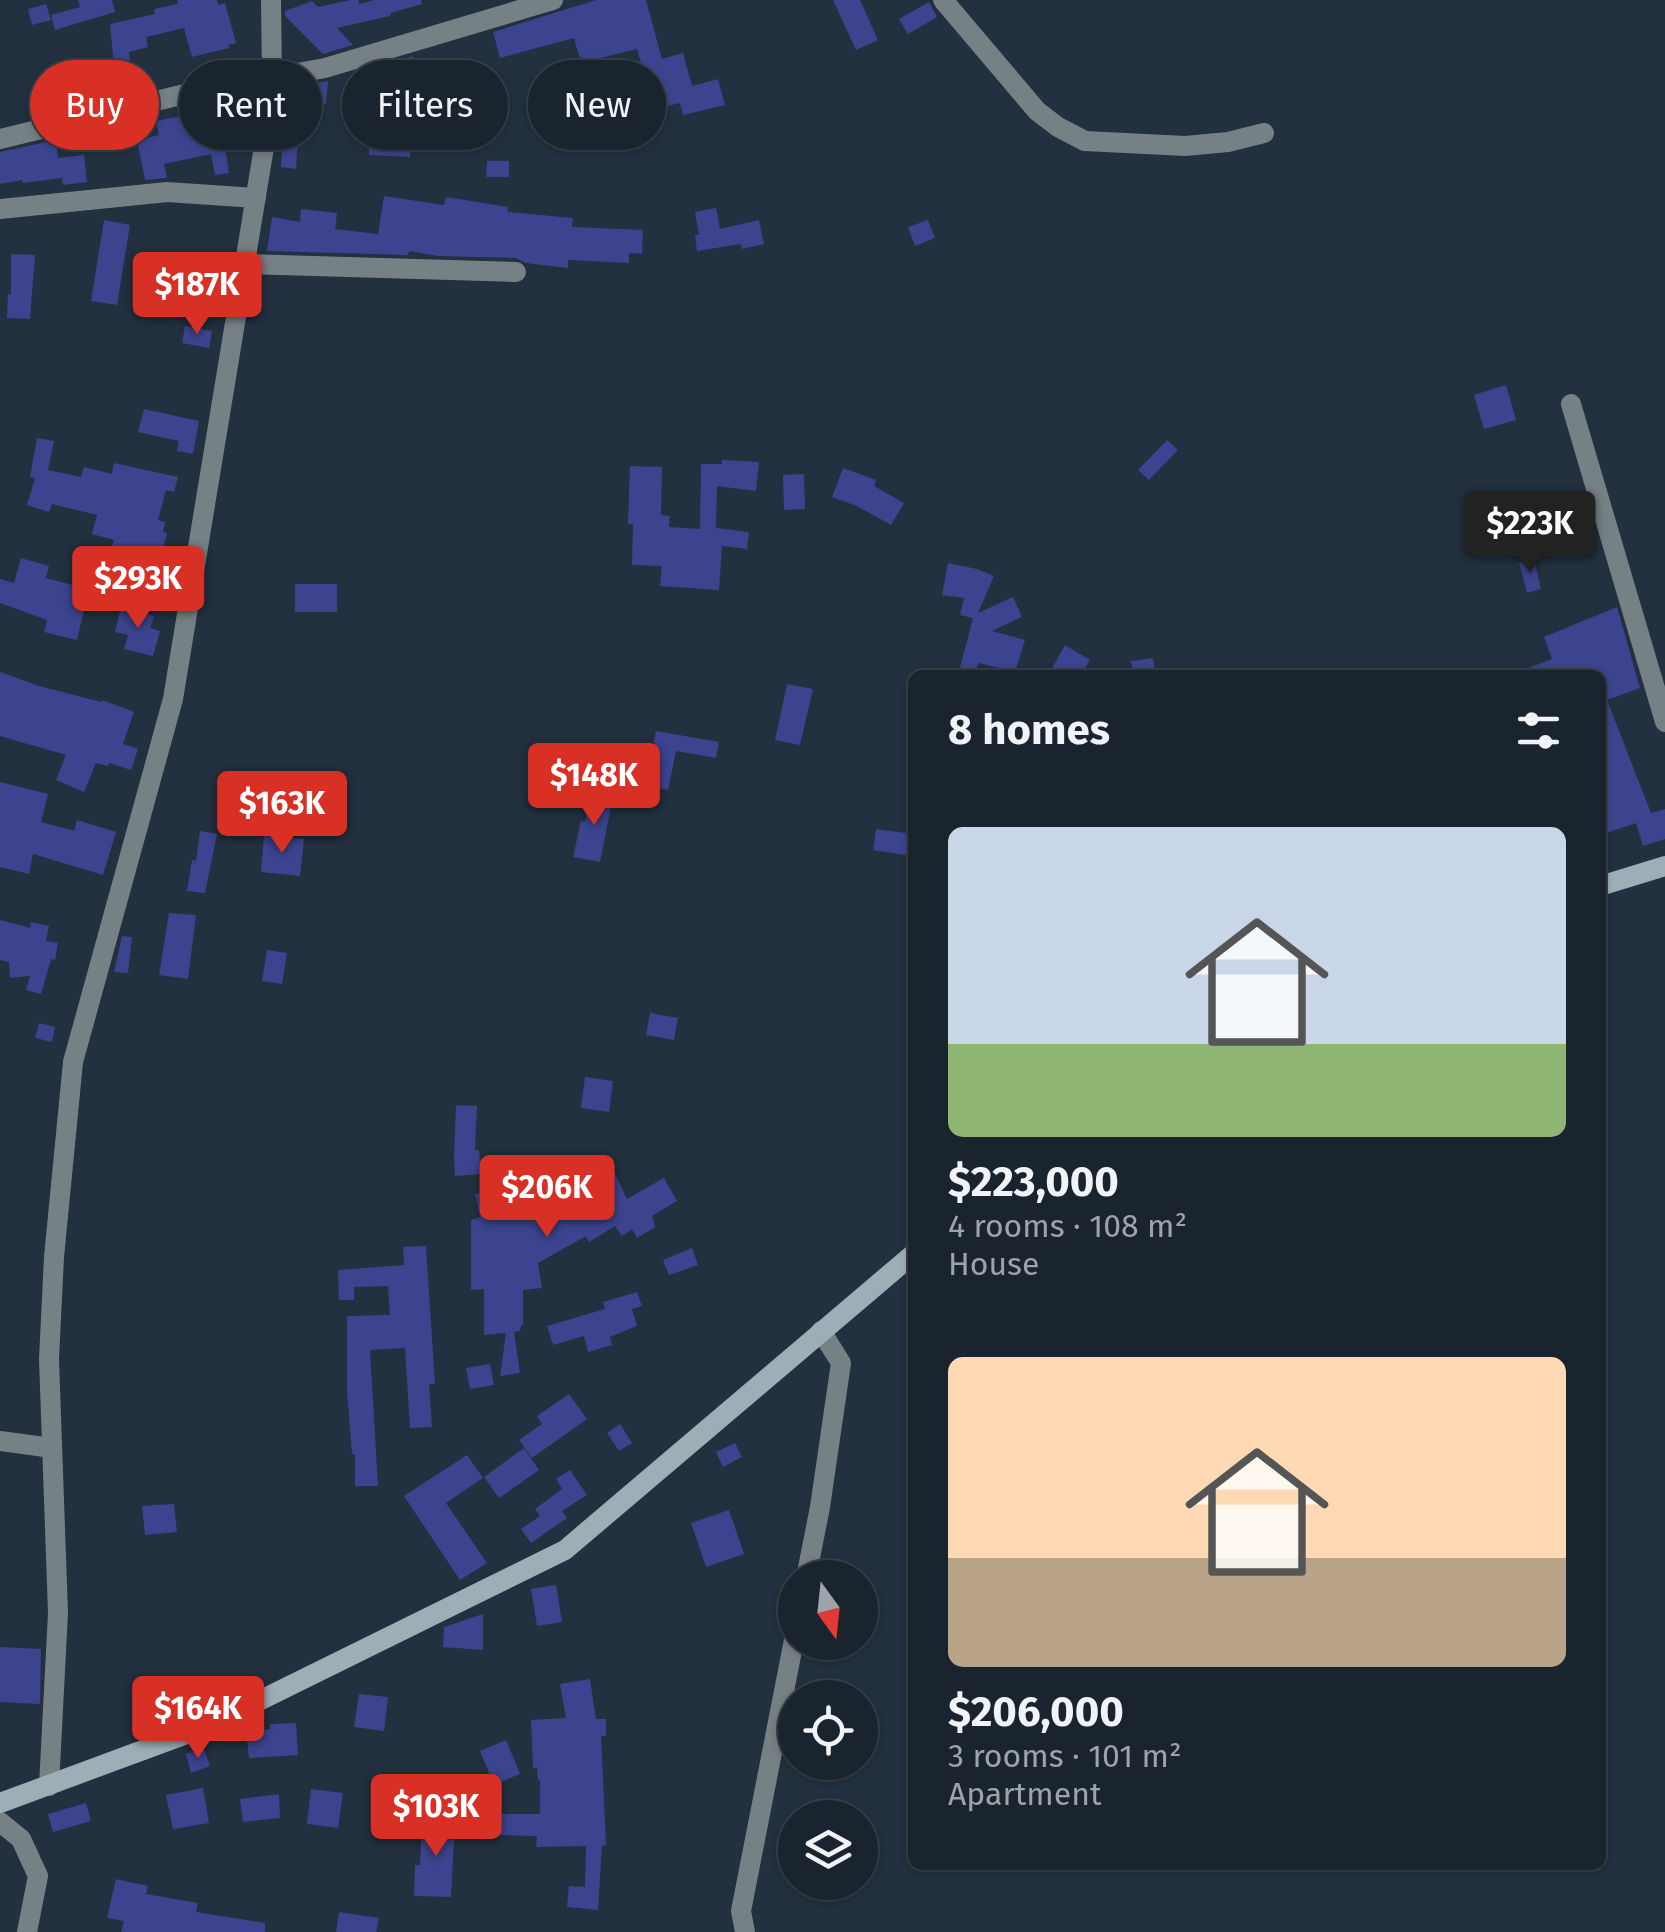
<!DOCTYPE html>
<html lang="en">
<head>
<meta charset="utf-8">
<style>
	body { margin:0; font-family:"Fira Sans",sans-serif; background:#27303b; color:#f1f3f6; height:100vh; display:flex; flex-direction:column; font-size:38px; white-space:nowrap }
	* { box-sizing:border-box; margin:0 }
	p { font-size:32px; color:#9fa4aa }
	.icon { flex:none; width:55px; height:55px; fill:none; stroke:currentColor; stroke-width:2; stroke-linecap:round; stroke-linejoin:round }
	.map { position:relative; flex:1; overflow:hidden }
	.drawer { position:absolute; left:908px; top:670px; width:698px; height:1200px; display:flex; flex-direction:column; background:#1a242f; border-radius:15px; box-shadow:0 2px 8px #0004,0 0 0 2px #38414b }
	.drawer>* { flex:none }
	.banner { position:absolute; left:30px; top:60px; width:728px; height:90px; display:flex; gap:20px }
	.needle { width:65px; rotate:165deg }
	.controls { position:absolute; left:778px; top:1560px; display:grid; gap:20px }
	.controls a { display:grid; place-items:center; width:100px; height:100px; border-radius:50%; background:#1a242f; box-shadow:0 2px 8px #0004,0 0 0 2px #38414b; font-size:50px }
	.price { position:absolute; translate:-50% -85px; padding:0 22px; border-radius:10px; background:#d93025; color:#fff; font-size:32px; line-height:65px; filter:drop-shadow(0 2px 5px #0008) }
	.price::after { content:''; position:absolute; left:50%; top:60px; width:30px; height:22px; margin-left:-15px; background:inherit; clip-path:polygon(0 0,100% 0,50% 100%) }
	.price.selected { background:#222; color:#fff }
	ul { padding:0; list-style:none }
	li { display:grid; align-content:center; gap:20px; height:530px; padding:0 40px }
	li span { display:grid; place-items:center; height:310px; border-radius:15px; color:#555 }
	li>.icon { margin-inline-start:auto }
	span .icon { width:180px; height:180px; fill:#fffc; stroke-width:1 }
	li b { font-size:42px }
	h2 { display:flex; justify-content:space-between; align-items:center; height:120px; padding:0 40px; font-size:42px }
	.pill { padding:0 35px; border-radius:45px; background:#1a242f; box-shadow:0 2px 8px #0004,0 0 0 2px #38414b; font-size:35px; line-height:90px }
	.pill.selected { background:#d93025; color:#fff }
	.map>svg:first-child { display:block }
</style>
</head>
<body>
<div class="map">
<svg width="1665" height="1932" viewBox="0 0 1665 1932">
	<rect width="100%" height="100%" fill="#22303f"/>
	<path fill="#3c448f" d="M78,0h34l3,12 -60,18 -4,-15 29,-8z
		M177,0h40l1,5 7,-2 11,40 -8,2 1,3 -37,9 -8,-29 -38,9 2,10 -19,5 1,12 -16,2 -4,-42 45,-10 -1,-5 24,-5z
		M351,0h8v4l15,-4h47l1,4 -31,9 -1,3 -53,12 16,17 -30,9 -38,-38v-5l27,-10 6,6z
		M596,0h50l16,59 21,-6 9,33 26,-7 7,26 -42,10 -3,-12 -66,15 -7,-27 39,-10 -9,-32 -56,14 -7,-25 -74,20 -7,-26z
		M833,0h27l18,40 -22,10z
		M929,2l8,15 -29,17 -9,-15z
		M46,4l5,16 -19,5 -4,-16z
		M413,56l1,20 59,-1 1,30 -35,2v-5l-30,1v-20h-8l-8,-21z
		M357,76l23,1 -2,22 -22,-1z
		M328,81l-2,23 -36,-2 1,-14z
		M250,96v27h-2l1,14 -25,3 5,33 -14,2 -4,-21 -47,10 3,14 -22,2 -8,-40 22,-5 -3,-14 36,-7 3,10 34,-3 -1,-21z
		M283,137l15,1 -2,31 -15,-2z
		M370,139l41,2 -1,16 -41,-2z
		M56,140l2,18 26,-3 3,27 -24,3 -1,-7 -39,5 -1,-3 -22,4v-32z
		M487,161h22v16h-23z
		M384,196l60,9 2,-8 62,10 -1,5 66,6 -1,9 71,3 -1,24 -13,-1v10l-61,-3v8l-42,-5 -10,-5 -78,-2 -29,-5 -1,4 -141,-4 5,-34 28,5 1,-13 36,4 -2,16 43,5z
		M716,208l4,21 39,-9 5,24 -22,5 -1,-5 -44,7 -2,-16h4l-4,-23z
		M104,220l26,5 -13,80 -26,-4z
		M928,220l7,18 -20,8 -7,-19z
		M11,254l24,1 -5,64 -23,-1 1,-24 3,1z
		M185,326l27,5 -3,17 -27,-5z
		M1506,385l10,35 -32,9 -10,-34z
		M144,409l55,12 -6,33 -16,-3 2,-10 -41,-9z
		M37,438l17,3 -6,29 33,7 3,-10 28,7 2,-11 64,14 -4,15 -8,-2 -8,30 7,2 -2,10 4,1 -5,20 -18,-4 -17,54 -35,-12 -2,12 -4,-1 -9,38 -33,-8 3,-12 -47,-17v-24l14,4 7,-25 28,8 -3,12 30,8 5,-21 24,5 9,-30 -22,-6 5,-19 -45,-11 -3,8 -22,-7 8,-27 -5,-1z
		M1167,440l11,10 -29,30 -11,-10z
		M722,460l37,2 -3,29 -39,-5 -1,42 33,4 -2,17 -25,-3 -3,44 -59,-4 2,-20 -30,-1 1,-41h-5l2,-58 32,1 -1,48 9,1 -1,11 31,2 1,-65h21z
		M843,468l33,12 -2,6 30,17 -13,22 -34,-19 -25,-9z
		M804,474l1,35 -21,1 -1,-35z
		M1534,559l7,30 -14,4 -8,-30z
		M948,563l29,6 17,7 -16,37 35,-16 9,20 -30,14 33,9 -10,32 -37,-9 -3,12h-17l15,-57 -13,-3 4,-17 -22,-3z
		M295,584h42v28h-42z
		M121,607l33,9 -4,12 10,3 -7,25 -29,-7 4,-14 -13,-3z
		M1617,607l23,81 -33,12 44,113 14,-4v30l-22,7 -7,-23 -36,12v-160l-88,-1 40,-15 -8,-22z
		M1065,645l25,15 -9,15h-22l-8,-5z
		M1153,658l2,17h-22l-2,-14z
		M0,672l39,14 62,16 1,-2 32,12 -11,32 15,5 -7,21 -22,-7 -1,3 -12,-3 -12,29 -28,-12 10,-25 -66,-19z
		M787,684l26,5 -13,56 -25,-5z
		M656,731l63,11 -3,16 -40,-7 -8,39 -23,-4z
		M0,782l48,12 -7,28 33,9 3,-11 39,12 -13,43 -70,-21 -4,20 -29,-7z
		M590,792l23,4 -13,66 -27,-5 8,-36 4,1z
		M876,829l36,5v22l-39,-6z
		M200,831l17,3 -12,59 -18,-2 5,-31 4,1z
		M264,836l40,3 -4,37 -39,-4z
		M169,913l27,2 -8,64 -29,-4z
		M0,920l30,8 1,-6 18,4 -3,15 12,2 -3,17 -4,-1 -10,35 -15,-4 4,-14 -20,2 -1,-16 -9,-2z
		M122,936l10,1 -4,36 -14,-1z
		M267,950l20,3 -5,31 -20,-3z
		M650,1013l28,5 -4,22 -28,-5z
		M39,1023l16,4 -3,15 -17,-4z
		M585,1077l28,4 -4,31 -28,-4z
		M456,1105l21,1 -2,44h4l2,24 -26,2 -1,-21z
		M610,1163l17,36 37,-21 13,23 -25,15 3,11 -18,11 -5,-9 -10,7 -7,-10 -26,16 -3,-6 -48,27 4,25 -19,2v35h-2l-1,6 -6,1 6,41 -20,3 6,-43 -22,2v-46l-13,1v-70l9,-3 -5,-23 31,-8 6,21z
		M426,1246l9,138h-6l3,43 -22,1 -5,-80 -35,2 8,136h-23v-32h-3l-5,-63v-75l43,-1 -2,-29 -34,1v13h-15l-1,-30 66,-5 -1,-18z
		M692,1248l6,17 -29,10 -6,-15z
		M637,1292l5,14 -10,3 5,17 -27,11 2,8 -24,7 -4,-16 -31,9 -6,-19 58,-17 -2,-7z
		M490,1364l4,21 -24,4 -4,-21z
		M569,1394l18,25 -55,39 -13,-18 23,-16 -5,-8z
		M620,1424l12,19 -13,8 -12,-18z
		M735,1443l7,14 -19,10 -7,-15z
		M524,1448l15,22 -40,28 -15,-21z
		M467,1455l16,23 -37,25 41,60 -27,17 -56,-84z
		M570,1470l17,25 -25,16 5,7 -36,25 -10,-14 19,-13 -5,-7 27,-20 -6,-10z
		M174,1504l3,28 -32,3 -3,-29z
		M729,1510l15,44 -38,13 -15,-44z
		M556,1585l6,37 -25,4 -6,-37z
		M483,1614v36l-40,-3 1,-20z
		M0,1647l41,2 -1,55 -40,-2z
		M590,1679l6,40h10v17h-5l5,109 -4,1 -4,64 -31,-3 2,-21 16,1 1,-41 -50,1 1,-11 -41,-1v-21h44v-34h-2l-1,-13 -4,2 -2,-49 35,-2 -6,-34z
		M359,1694l29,3 -4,34 -30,-4z
		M296,1723l2,32 -49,3 -3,-26 24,-3v-5z
		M506,1740l14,34 -26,11 -14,-34z
		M204,1749l6,17 -19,7 -5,-19z
		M203,1788l6,35 -36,6 -7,-34z
		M311,1789l32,4 -5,35 -31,-4z
		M279,1794l1,24 -37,4 -3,-23z
		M86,1803l5,18 -38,11 -5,-18z
		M422,1817l33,3 -4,77 -37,-1 1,-31h5z
		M116,1879l32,7 -2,8 52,9 -2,9 69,11v9h-144l3,-11 -17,-3z
		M339,1912l40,6 -3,14h-40z"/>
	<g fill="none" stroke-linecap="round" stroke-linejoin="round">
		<path stroke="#768185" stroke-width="20" d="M943,0l94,111 21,16 27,14
			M0,139l193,-47 132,-24 228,-68
			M0,209l167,-17 89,6
			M246,264l270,8
			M1571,404l94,318
			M0,1441l52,7
			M806,1578l14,-71 21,-144 -20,-32
			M0,1822l21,17 17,37 -11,56
			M745,1932l-4,-21 54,-276"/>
		<path stroke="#768185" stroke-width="20" d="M1085,141l100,5 43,-4 36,-9
			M49,1786l9,-173 -9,-254 5,-102 19,-195 100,-363 92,-558 7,-65 -1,-76"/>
		<path stroke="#9dafb6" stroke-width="20" d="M1600,886l65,-20
			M0,1803l208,-77 357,-176 347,-295"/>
	</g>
</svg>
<div class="controls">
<a><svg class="needle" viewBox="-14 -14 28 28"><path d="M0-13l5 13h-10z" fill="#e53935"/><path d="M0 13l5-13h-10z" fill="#9fa4aa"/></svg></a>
<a><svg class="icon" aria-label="locate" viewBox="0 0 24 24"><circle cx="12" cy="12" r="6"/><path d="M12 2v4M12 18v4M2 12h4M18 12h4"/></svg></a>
<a><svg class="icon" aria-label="layers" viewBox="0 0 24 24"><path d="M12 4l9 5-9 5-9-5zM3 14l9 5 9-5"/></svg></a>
</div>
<b class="price" style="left:197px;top:337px">$187K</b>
<b class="price selected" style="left:1530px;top:576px">$223K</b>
<b class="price" style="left:138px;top:631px">$293K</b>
<b class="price" style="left:594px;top:828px">$148K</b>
<b class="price" style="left:282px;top:856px">$163K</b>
<b class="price" style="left:547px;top:1240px">$206K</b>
<b class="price" style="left:198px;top:1761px">$164K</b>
<b class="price" style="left:436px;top:1859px">$103K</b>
<div class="banner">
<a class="pill selected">Buy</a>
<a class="pill">Rent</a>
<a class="pill">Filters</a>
<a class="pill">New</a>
</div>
<section class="drawer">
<h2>8 homes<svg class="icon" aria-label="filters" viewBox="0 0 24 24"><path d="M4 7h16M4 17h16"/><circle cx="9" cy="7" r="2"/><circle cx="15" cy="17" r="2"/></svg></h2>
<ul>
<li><span style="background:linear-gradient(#c9d6e8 70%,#8fb573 0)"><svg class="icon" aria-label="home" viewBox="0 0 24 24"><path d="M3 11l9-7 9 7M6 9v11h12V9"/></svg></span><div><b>$223,000</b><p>4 rooms · 108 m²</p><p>House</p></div></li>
<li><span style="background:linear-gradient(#ffd9b3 65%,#b9a48a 0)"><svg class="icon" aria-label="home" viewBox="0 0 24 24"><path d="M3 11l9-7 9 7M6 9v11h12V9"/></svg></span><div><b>$206,000</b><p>3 rooms · 101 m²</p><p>Apartment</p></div></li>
</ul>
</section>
</div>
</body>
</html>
